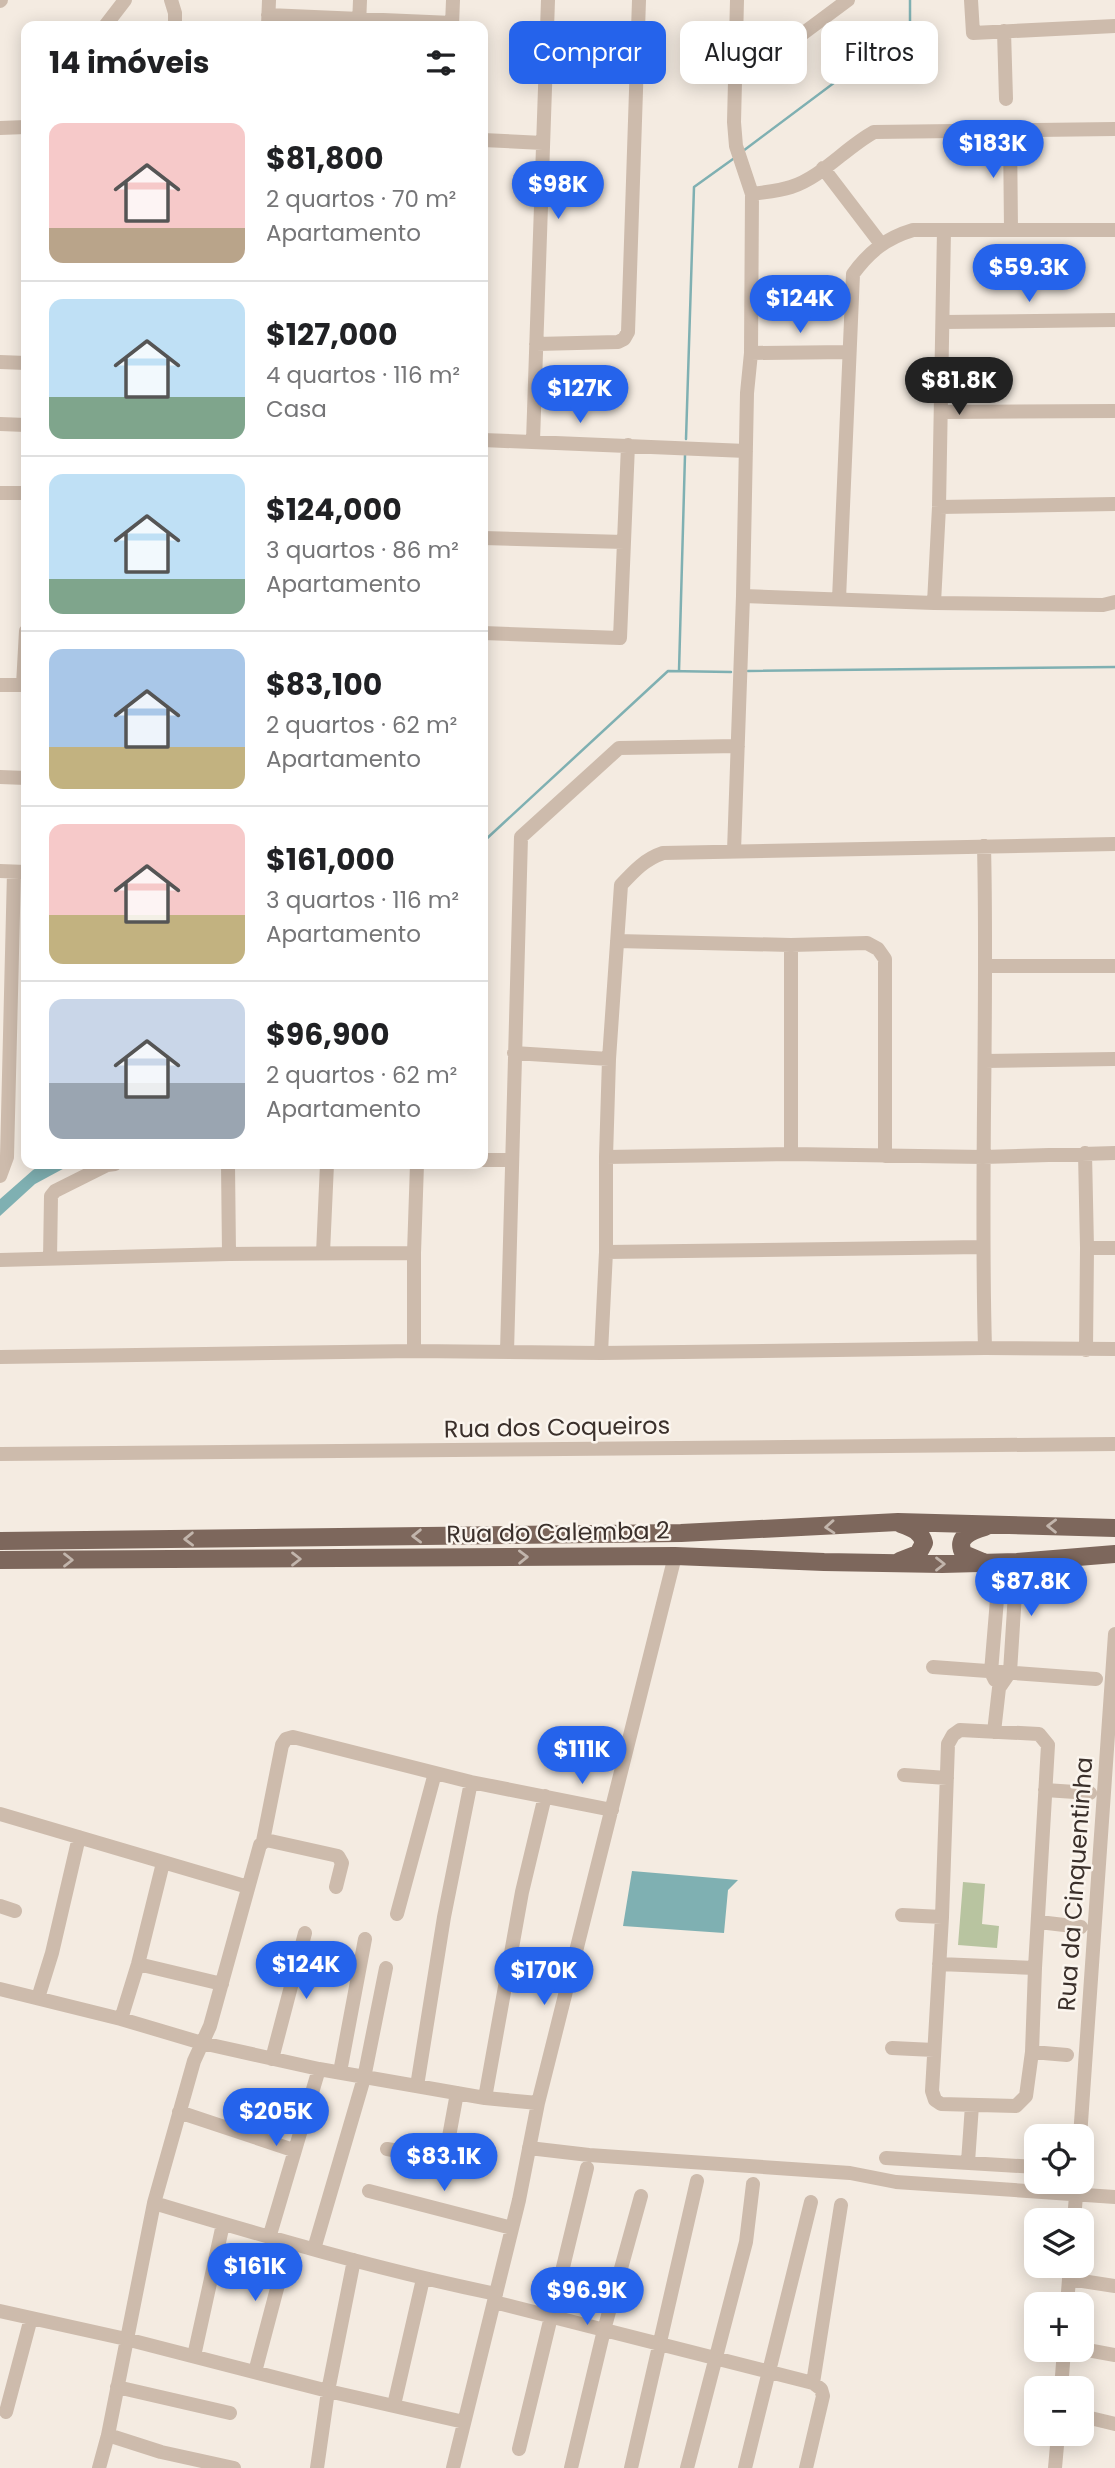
<!DOCTYPE html>
<html lang="pt">
<head>
<meta charset="utf-8">
<style>
	body { margin:0; font-family:Poppins,sans-serif; background:#f6f6f6; color:#202124; height:100vh; display:flex; flex-direction:column; font-size:26px; white-space:nowrap }
	* { box-sizing:border-box; margin:0 }
	p { font-size:23px; color:#757577 }
	.icon { flex:none; width:38px; height:38px; fill:none; stroke:currentColor; stroke-width:2; stroke-linecap:round; stroke-linejoin:round }
	.map { position:relative; flex:1; overflow:hidden }
	.drawer { position:absolute; left:21px; top:21px; width:467px; height:1148px; display:flex; flex-direction:column; background:#fff; border-radius:14px; box-shadow:0 4px 18px #0003 }
	.drawer>* { flex:none }
	.guide { position:absolute; left:509px; top:21px; width:500px; height:63px; display:flex; gap:14px }
	.tools { position:absolute; left:1024px; top:2124px; display:grid; gap:14px }
	.tools a { display:grid; place-items:center; width:70px; height:70px; border-radius:14px; background:#fff; box-shadow:0 4px 18px #0003; font-size:35px }
	.price { position:absolute; translate:-50% -60px; padding:0 16px; border-radius:24px; background:#2563eb; color:#fff; font-size:23px; line-height:46px; filter:drop-shadow(0 2px 4px #0008) }
	.price::after { content:''; position:absolute; left:50%; top:42px; width:21px; height:16px; margin-left:-10px; background:inherit; clip-path:polygon(0 0,100% 0,50% 100%) }
	.price.selected { background:#222; color:#fff }
	ul { padding:0; list-style:none }
	li { display:flex; align-items:center; gap:21px; height:175px; padding:0 28px }
	li+li { border-top:2px solid #e0e0e0 }
	li span { display:grid; place-items:center; flex:none; width:196px; height:140px; border-radius:14px; color:#555 }
	li>.icon { margin-inline-start:auto }
	span .icon { width:84px; height:84px; fill:#fffc; stroke-width:1 }
	li b { font-size:30px }
	h2 { display:flex; justify-content:space-between; align-items:center; height:84px; padding:0 28px; font-size:30px }
	.pill { padding:0 24px; border-radius:14px; background:#fff; box-shadow:0 4px 18px #0003; font-size:24px; line-height:63px }
	.pill.selected { background:#2563eb; color:#fff }
	.map>svg:first-child { display:block }
</style>
</head>
<body>
<div class="map">
<svg width="1115" height="2468" viewBox="0 0 1115 2468">
	<rect width="100%" height="100%" fill="#f4ebe1"/>
	<path fill="#b8c4a0" d="M963,1882l22,2 -3,40 17,2 -2,22 -39,-3z"/>
	<path fill="#7fb0b2" d="M43,1164h29l-37,20 -35,32v-17l33,-29z
		M632,1871l106,9 -10,10 -4,43 -101,-7z"/>
	<g fill="none" stroke-linecap="round" stroke-linejoin="round">
		<path stroke="#7fb0b2" stroke-width="2.5" d="M743,151l167,-125v-26
			M686,439l8,-252 39,-28
			M679,671l6,-216
			M748,671l367,-4
			M483,842l185,-171 63,1"/>
		<path stroke="#cdbbac" stroke-width="14" d="M171,0l4,13v13
			M971,0l2,33 142,-7
			M0,1l1,-1
			M268,15l184,8
			M105,26l20,-26
			M268,26l1,-26
			M359,26l1,-26
			M452,26l1,-26
			M1004,31l2,68
			M757,56l17,-1 74,-55
			M0,128l26,-1
			M1010,131l1,99
			M483,140l60,3
			M823,168l58,76
			M752,194c13,-2 27,-3 39,-7 31,-10 54,-39 83,-55l241,-3
			M944,322l171,-2
			M536,344l82,-2 6,-3 4,-7 11,-332
			M751,353l98,-1
			M0,362l26,1
			M941,412l174,-1
			M0,424l26,1
			M483,440l263,11
			M533,441l15,-441
			M0,493h26
			M939,507l176,-3
			M483,538l141,4
			M743,596l191,7 169,2 12,-3
			M839,599l14,-325c16,-22 33,-36 60,-44h202
			M934,603l5,-96 5,-277
			M483,633l137,5 8,-193
			M0,685h26
			M23,685l3,-54
			M0,777l26,1
			M984,846c4,167 -4,334 1,502
			M734,851l9,-255 4,-203 4,-40 1,-159 -16,-48 -2,-24 3,-122
			M0,871l26,1
			M617,941l174,4 76,-2 11,6 7,10v197
			M987,966h128
			M514,1053l95,6
			M985,1061l130,-2
			M1085,1153l2,95 -1,102
			M791,1154v-209
			M606,1157l185,-3 192,3 132,-4
			M483,1160h27
			M228,1164l1,90
			M0,1176l7,-19 7,-285
			M1087,1248h28
			M606,1252l376,-5
			M323,1253l4,-89
			M50,1259l1,-63 4,-5 52,-26 8,-1
			M0,1260l229,-6 185,-1
			M414,1351v-98l3,-89
			M507,1352l14,-515 98,-89 119,-2
			M601,1353l5,-101v-95l3,-98 12,-174c13,-14 24,-26 42,-32l452,-9
			M0,1357l414,-6 187,2 384,-5 130,1
			M0,1454l1115,-10
			M933,1667l163,12
			M995,1680l-4,-8 9,-109
			M960,1730l79,4 9,11 -13,223 -3,84 -6,44 -10,10 -75,-2 -6,-4 -3,-9 10,-174 6,-173 5,-9z
			M994,1732l5,-44 11,-16 7,-110
			M904,1775l43,3
			M1045,1790l45,3
			M0,1814l248,73
			M263,1841l19,-96 4,-6 7,-2 178,45 141,28
			M0,1906l15,5
			M397,1914l38,-141
			M902,1915l40,2
			M1039,1922l42,5
			M138,1964l84,20
			M939,1964l96,4
			M0,1989l121,30 81,24 117,26 166,29 53,5
			M38,1998l14,-45 27,-116
			M121,2019l17,-55 25,-101
			M892,2048l42,2
			M1032,2052l35,3
			M272,2059l33,-126
			M340,2072l25,-133
			M417,2086l27,-169 27,-135
			M485,2098l37,-206 23,-96
			M179,2112l114,38
			M1080,2137l35,-503
			M529,2148l60,7 261,18 46,9 219,15
			M387,2149l52,9 7,-5 11,-60
			M886,2158l150,9
			M968,2162l4,-57
			M369,2191l143,37
			M154,2203c113,34 226,67 342,91
			M1074,2221l3,-39
			M269,2238l50,-169
			M314,2249l50,-171 22,-110
			M1069,2279l46,7
			M494,2302l319,81 8,6 2,7 -17,72
			M1067,2305l3,-39
			M0,2311l126,28 202,52 136,31
			M1082,2349l33,6
			M194,2356l29,-132
			M255,2372l34,-129
			M813,2383l28,-178
			M117,2387l113,26
			M1061,2389l3,-39
			M394,2405l29,-126
			M6,2412l25,-94
			M1082,2416l33,8
			M108,2435l53,17 73,16
			M519,2449l68,-281
			M99,2468l9,-33 46,-232 40,-142 16,-35 50,-181 6,-5 72,16 4,7 -6,24
			M317,2468l11,-77 26,-131
			M453,2468l66,-268 19,-97 137,-547
			M571,2468l33,-138 37,-134
			M631,2468l66,-287
			M687,2468l59,-226 7,-58
			M745,2468l66,-266
			M1055,2468l3,-34"/>
		<path stroke="#7d675c" stroke-width="18" d="M0,1541l681,-8 217,-11 217,6
			M0,1560l675,-4 149,6 118,2 75,-2 98,-8
			M900,1561l18,-7 6,-11c-3,-12 -12,-15 -23,-19
			M983,1562l-19,-8c-10,-17 8,-23 21,-27"/>
	</g>
	<defs><path id="oneway-chevron" d="M-2-3.5L2.5 0L-2 3.5" fill="none" stroke-width="1.6" stroke-linecap="round" stroke-linejoin="round" transform="scale(1.75)"/></defs>
	<g stroke="#c2b5ac">
		<use href="#oneway-chevron" transform="translate(1052 1526) rotate(-179)"/>
		<use href="#oneway-chevron" transform="translate(830 1527) rotate(176)"/>
		<use href="#oneway-chevron" transform="translate(417 1536) rotate(179)"/>
		<use href="#oneway-chevron" transform="translate(189 1539) rotate(179)"/>
		<use href="#oneway-chevron" transform="translate(523 1557) rotate(-1)"/>
		<use href="#oneway-chevron" transform="translate(296 1559)"/>
		<use href="#oneway-chevron" transform="translate(68 1560)"/>
		<use href="#oneway-chevron" transform="translate(940 1564)"/>
	</g>
	<g text-anchor="middle" dominant-baseline="central" stroke-width="5" stroke-linejoin="round" paint-order="stroke">
		<g font-size="24" fill="#3b302b" stroke="#fbf5ee">
			<text transform="translate(557 1427) rotate(-1)">Rua dos Coqueiros</text>
			<text transform="translate(558 1532) rotate(-1)">Rua do Calemba 2</text>
			<text transform="translate(1075 1884) rotate(-86)">Rua da Cinquentinha</text>
		</g>
	</g>
</svg>
<div class="tools">
<a><svg class="icon" aria-label="locate" viewBox="0 0 24 24"><circle cx="12" cy="12" r="6"/><path d="M12 2v4M12 18v4M2 12h4M18 12h4"/></svg></a>
<a><svg class="icon" aria-label="layers" viewBox="0 0 24 24"><path d="M12 4l9 5-9 5-9-5zM3 14l9 5 9-5"/></svg></a>
<a>+</a>
<a>−</a>
</div>
<b class="price" style="left:993px;top:180px">$183K</b>
<b class="price" style="left:558px;top:221px">$98K</b>
<b class="price" style="left:1029px;top:304px">$59.3K</b>
<b class="price" style="left:800px;top:335px">$124K</b>
<b class="price selected" style="left:959px;top:417px">$81.8K</b>
<b class="price" style="left:580px;top:425px">$127K</b>
<b class="price" style="left:1031px;top:1618px">$87.8K</b>
<b class="price" style="left:582px;top:1786px">$111K</b>
<b class="price" style="left:306px;top:2001px">$124K</b>
<b class="price" style="left:544px;top:2007px">$170K</b>
<b class="price" style="left:276px;top:2148px">$205K</b>
<b class="price" style="left:444px;top:2193px">$83.1K</b>
<b class="price" style="left:255px;top:2303px">$161K</b>
<b class="price" style="left:587px;top:2327px">$96.9K</b>
<div class="guide">
<a class="pill selected">Comprar</a>
<a class="pill">Alugar</a>
<a class="pill">Filtros</a>
</div>
<section class="drawer">
<h2>14 imóveis<svg class="icon" aria-label="filters" viewBox="0 0 24 24"><path d="M4 7h16M4 17h16"/><circle cx="9" cy="7" r="2"/><circle cx="15" cy="17" r="2"/></svg></h2>
<ul>
<li><span style="background:linear-gradient(#f6c9c9 75%,#b9a48a 0)"><svg class="icon" aria-label="home" viewBox="0 0 24 24"><path d="M3 11l9-7 9 7M6 9v11h12V9"/></svg></span><div><b>$81,800</b><p>2 quartos · 70 m²</p><p>Apartamento</p></div></li>
<li><span style="background:linear-gradient(#bfe0f5 70%,#7fa58c 0)"><svg class="icon" aria-label="home" viewBox="0 0 24 24"><path d="M3 11l9-7 9 7M6 9v11h12V9"/></svg></span><div><b>$127,000</b><p>4 quartos · 116 m²</p><p>Casa</p></div></li>
<li><span style="background:linear-gradient(#bfe0f5 75%,#7fa58c 0)"><svg class="icon" aria-label="home" viewBox="0 0 24 24"><path d="M3 11l9-7 9 7M6 9v11h12V9"/></svg></span><div><b>$124,000</b><p>3 quartos · 86 m²</p><p>Apartamento</p></div></li>
<li><span style="background:linear-gradient(#a9c7e8 70%,#c2b280 0)"><svg class="icon" aria-label="home" viewBox="0 0 24 24"><path d="M3 11l9-7 9 7M6 9v11h12V9"/></svg></span><div><b>$83,100</b><p>2 quartos · 62 m²</p><p>Apartamento</p></div></li>
<li><span style="background:linear-gradient(#f6c9c9 65%,#c2b280 0)"><svg class="icon" aria-label="home" viewBox="0 0 24 24"><path d="M3 11l9-7 9 7M6 9v11h12V9"/></svg></span><div><b>$161,000</b><p>3 quartos · 116 m²</p><p>Apartamento</p></div></li>
<li><span style="background:linear-gradient(#c9d6e8 60%,#9aa5b1 0)"><svg class="icon" aria-label="home" viewBox="0 0 24 24"><path d="M3 11l9-7 9 7M6 9v11h12V9"/></svg></span><div><b>$96,900</b><p>2 quartos · 62 m²</p><p>Apartamento</p></div></li>
</ul>
</section>
</div>
</body>
</html>
